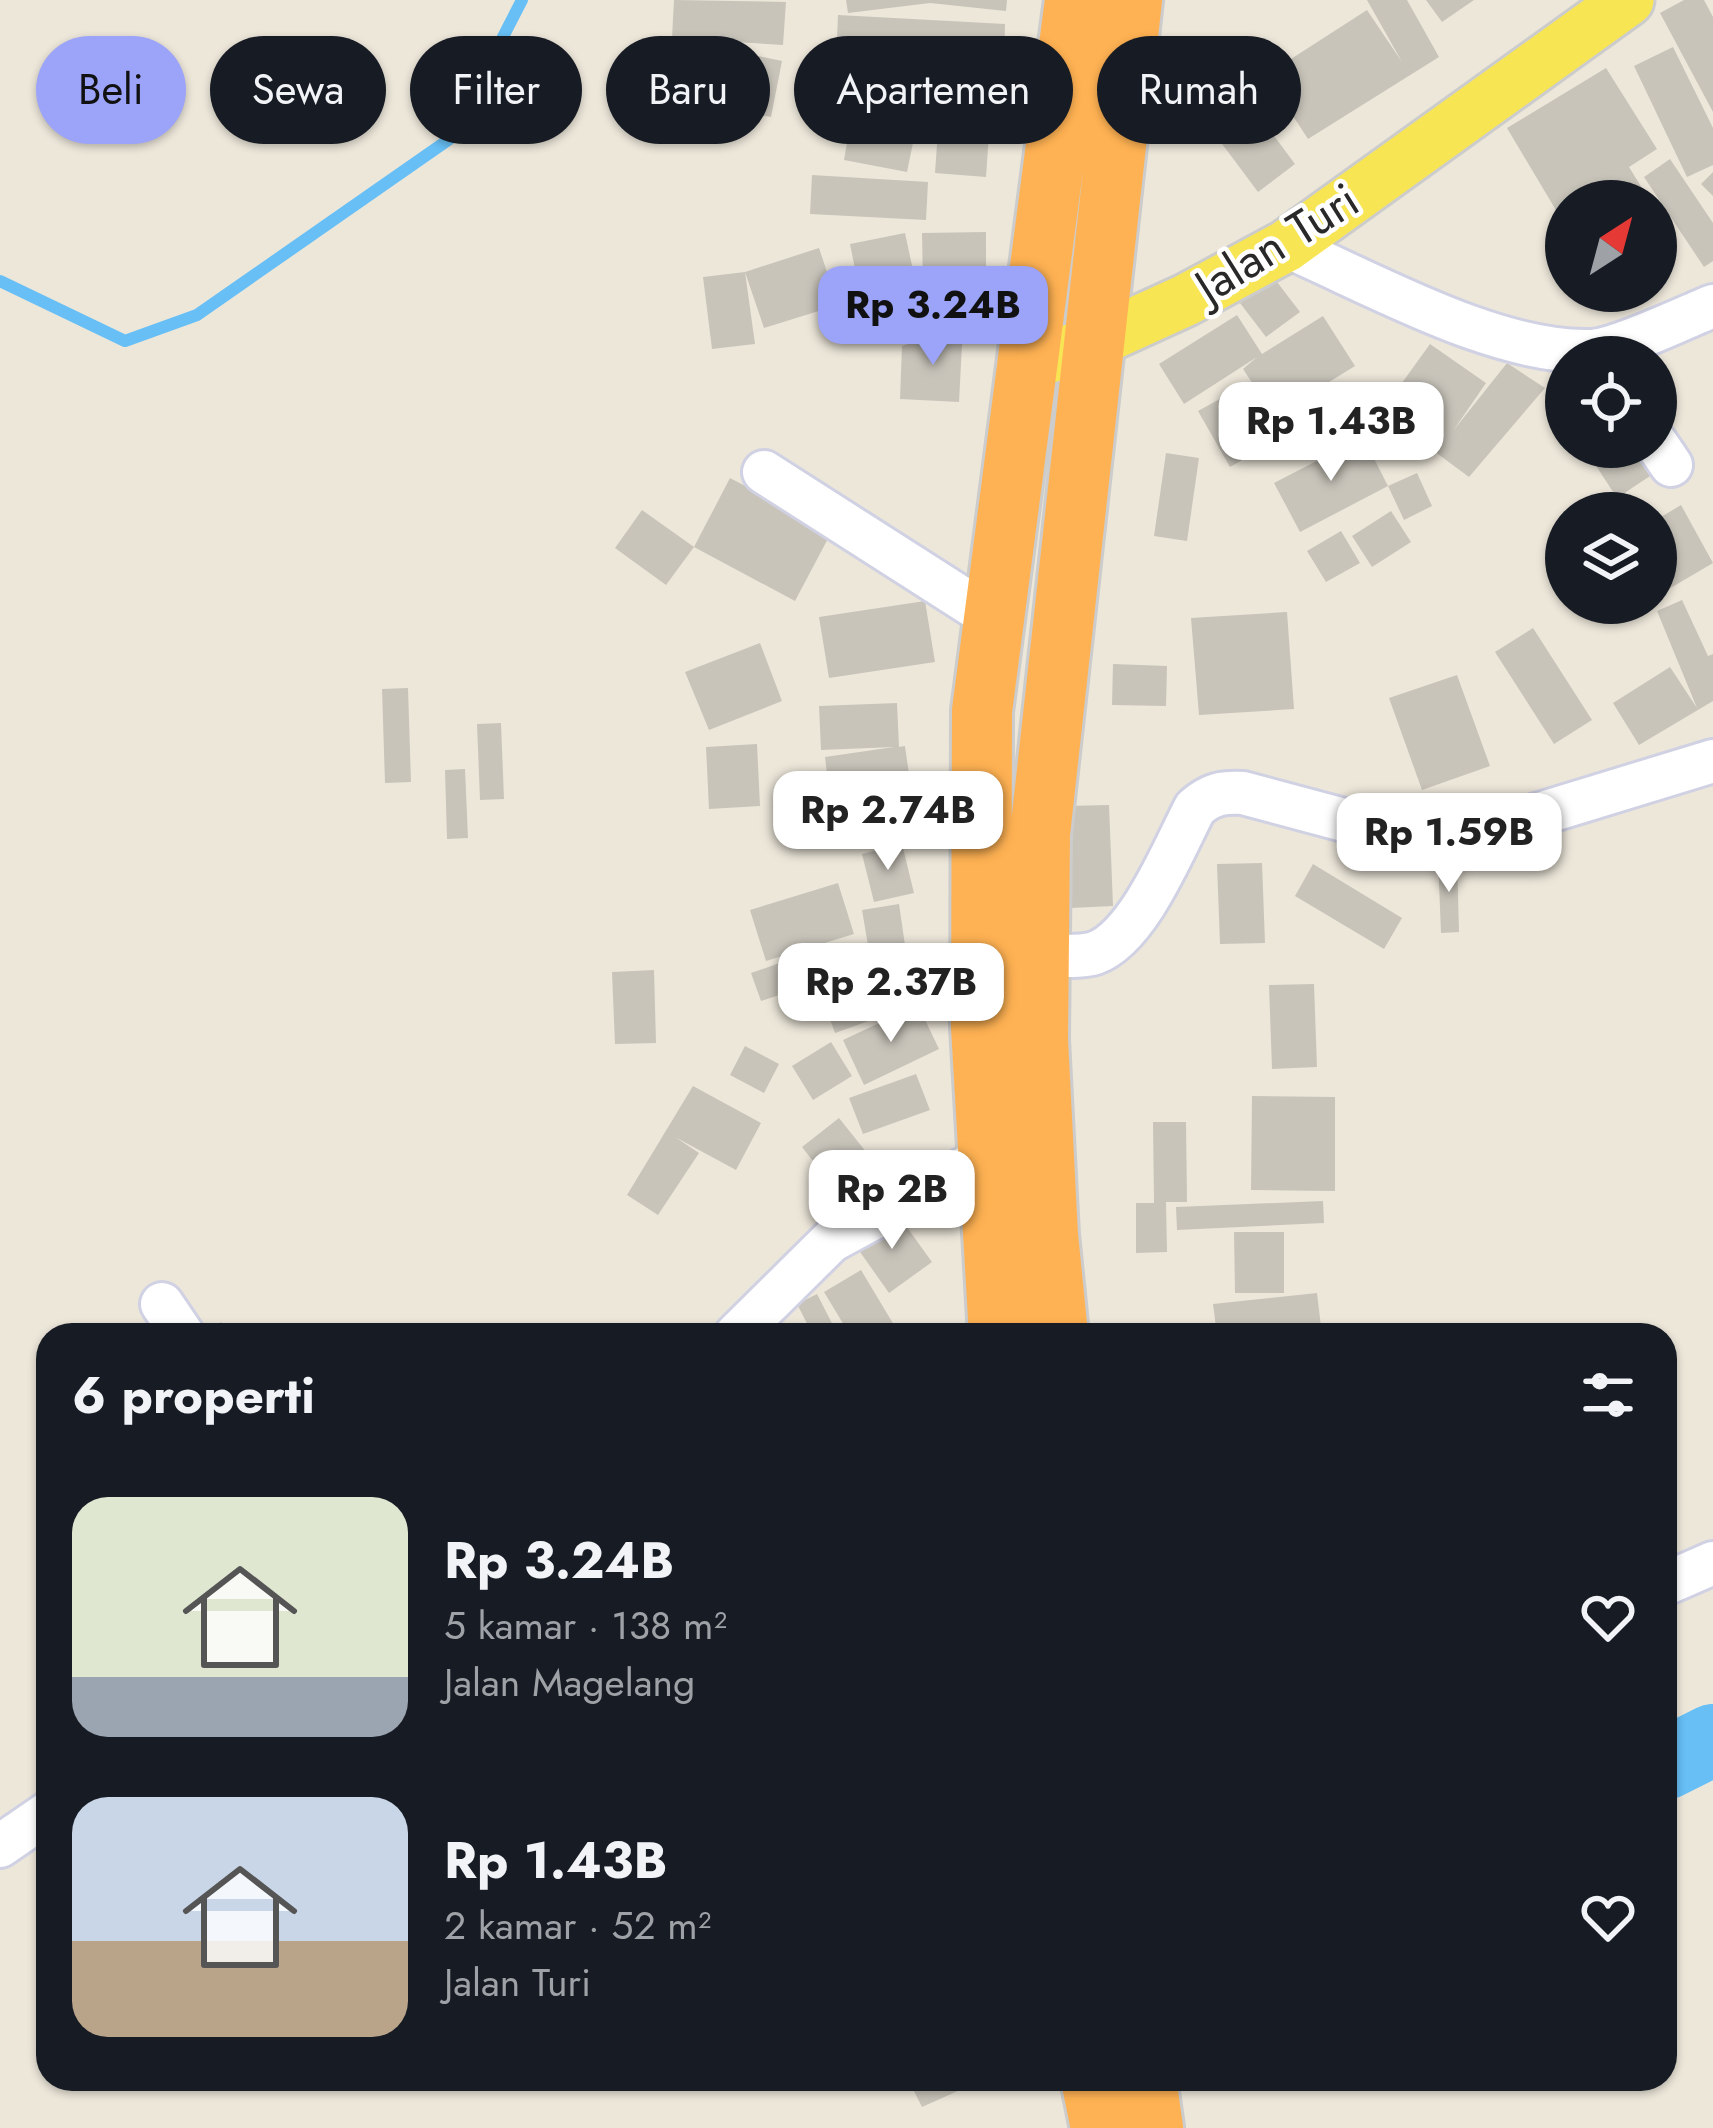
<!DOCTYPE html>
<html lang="id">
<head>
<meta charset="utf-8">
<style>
	body { margin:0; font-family:Jost,sans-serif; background:#242831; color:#f1f3f6; height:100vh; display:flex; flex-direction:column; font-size:45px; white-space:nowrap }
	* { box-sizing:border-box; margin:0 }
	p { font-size:39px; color:#9ea1a6 }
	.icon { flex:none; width:66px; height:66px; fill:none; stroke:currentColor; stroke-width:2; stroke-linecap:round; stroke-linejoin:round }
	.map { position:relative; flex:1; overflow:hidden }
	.sheet { position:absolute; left:36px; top:1323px; width:1641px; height:768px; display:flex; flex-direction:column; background:#171b24; border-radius:36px; box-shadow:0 3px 9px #0004 }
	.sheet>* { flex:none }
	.guide { position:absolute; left:36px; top:36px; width:1641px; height:108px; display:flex; gap:24px }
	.needle { width:78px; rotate:36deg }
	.controls { position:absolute; left:1545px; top:180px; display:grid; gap:24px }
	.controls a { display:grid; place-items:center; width:132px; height:132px; border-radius:50%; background:#171b24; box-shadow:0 3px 9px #0004; font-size:60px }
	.price { position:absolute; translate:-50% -102px; padding:0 27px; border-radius:24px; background:#fff; color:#222; font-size:39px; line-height:78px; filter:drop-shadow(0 3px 6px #0008) }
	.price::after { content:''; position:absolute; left:50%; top:72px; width:36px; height:27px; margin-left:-18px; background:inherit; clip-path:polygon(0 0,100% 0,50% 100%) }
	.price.active { background:#9ca4fa; color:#111 }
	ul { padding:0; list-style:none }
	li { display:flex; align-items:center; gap:36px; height:300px; padding:0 36px }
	li span { display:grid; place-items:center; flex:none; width:336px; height:240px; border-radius:36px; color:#555 }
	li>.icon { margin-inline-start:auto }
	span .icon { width:144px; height:144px; fill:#fffc; stroke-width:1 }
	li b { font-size:51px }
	h2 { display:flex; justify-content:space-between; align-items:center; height:144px; padding:0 36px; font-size:51px }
	.pill { padding:0 42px; border-radius:54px; background:#171b24; box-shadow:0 3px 9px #0004; font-size:42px; line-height:108px }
	.pill.active { background:#9ca4fa; color:#111 }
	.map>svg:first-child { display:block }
</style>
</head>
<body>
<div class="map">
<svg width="1713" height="2128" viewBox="0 0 1713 2128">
	<rect width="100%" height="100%" fill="#ede7da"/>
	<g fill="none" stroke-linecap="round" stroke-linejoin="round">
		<path stroke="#67bff5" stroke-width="12" d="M0,281l125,60 72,-26 254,-177 71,-138"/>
		<path stroke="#67bff5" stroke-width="72" d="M1665,1764l48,-24"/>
	</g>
	<path fill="#c8c4ba" d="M674,0l112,2 -3,43 -111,-7 110,23 -11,56 -111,-23 12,-56z
		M846,0h161l-1,11 -76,-8 -82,10z
		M1367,0h40l32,57 -131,82 -42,-64 101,-65 35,52z
		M1426,0h48l-32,22z
		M1684,0h20l9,17v95l-53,-99z
		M838,15l167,9 -1,46 -168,-8z
		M1673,47l40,81v37l-26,12 -53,-111z
		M1606,68l51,81 -28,18 21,34h-43l-13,-21 11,21h-39v26l-59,-99z
		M852,83l36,1v37l-37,-1z
		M1248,101l47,63 -37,28 -47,-63z
		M851,120l64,13 -8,39 -63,-12z
		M938,130l51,4 -3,43 -51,-4z
		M1670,159l43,64v38l-9,6 -60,-90z
		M1713,172v24l-12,-12z
		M812,175l116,7 -2,38 -116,-6z
		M986,232v55h-63l-1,-54z
		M905,233l16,74 -56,11 -15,-74z
		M819,248l19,57 -74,23 -19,-56 10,72 -43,5 -9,-72 42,-5z
		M1274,278l26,34 -34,25 -26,-34z
		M1237,315l25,39 61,-38 32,50 -81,50 -31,-47 14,-12 -73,47 -25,-40z
		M963,326l-4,76 -59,-3 2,-53z
		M1430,344l56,39 -33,48 54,-68 38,25 -76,89 -88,-65z
		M1247,384l32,55 -49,28 -32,-56z
		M1363,437l25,49 -88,46 -26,-49z
		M1608,447h45l12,19 -48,32 -26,-40z
		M1166,453l33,5 -12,83 -33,-5z
		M1417,473l15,33 -28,14 -16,-34z
		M730,478l102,53 -37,70 -101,-54 -28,38 -51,-37 27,-38 52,37z
		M1681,505l32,58 -51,30 -6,-11v-62z
		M1391,511l20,31 -39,25 -20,-31z
		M1341,531l19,32 -34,19 -19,-31z
		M1682,600l26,56 5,-2v47l-74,44 -26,-42 57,-36 27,41 -40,-97z
		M925,601l10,61 -106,16 -10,-61z
		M1287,612l7,97 -95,6 -8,-97z
		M1533,628l59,92 -38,24 -59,-92z
		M760,643l22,58 -73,29 -24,-58z
		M1113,664l54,2 -1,40 -54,-1z
		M1457,675l33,91 -68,24 -33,-92z
		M408,688l3,94 -26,1 -3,-94z
		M897,703l2,44 6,-1 7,50 -81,10 -6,-49 69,-10 -73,3 -2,-44z
		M501,723l3,76 -24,1 -3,-76z
		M757,744l3,62 -51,3 -3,-62z
		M465,769l3,69 -21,1 -2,-69z
		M1109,805l4,101 -43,2 -4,-102z
		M902,844l12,49 -40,9 -12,-48z
		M1457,857l2,75 -18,1 -3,-75z
		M1262,863l3,80 -45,1 -3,-80z
		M1313,864l89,54 -18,31 -89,-53z
		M838,883l16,51 -88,27 -16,-51z
		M899,904l7,48 -36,5 -8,-47z
		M828,946l10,29 -77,26 -10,-28z
		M654,970l2,73 -41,1 -3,-72z
		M882,970l15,41 -62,22 -15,-41z
		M1314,984l3,83 -45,2 -3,-84z
		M918,1005l21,44 -75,36 -21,-45z
		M831,1042l21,34 -39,24 -21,-34z
		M745,1046l34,18 -15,29 -34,-18z
		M916,1074l14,36 -67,24 -14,-36z
		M693,1086l68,37 -25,47 -61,-33 24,16 -41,62 -31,-20z
		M1252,1096l83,1v94l-84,-1z
		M839,1118l28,35 -37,30 -28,-36z
		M1153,1122h33l1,80h-21l1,50 -31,1v-50h18z
		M1323,1201l1,22 -147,7 -1,-23z
		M896,1212l36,50 -43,31 -36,-51z
		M1234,1232h50v61h-49z
		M861,1270l39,65h-50l-26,-43z
		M1317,1293l5,42h-105l-4,-31z
		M817,1294l21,41h-25l-16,-31z
		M221,1322l8,13h-27z
		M908,2079h46l6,11 -38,17z"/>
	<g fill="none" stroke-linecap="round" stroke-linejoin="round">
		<g stroke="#d0d1e3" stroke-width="48">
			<path id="minor" d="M1286,246c88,38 210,108 305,105 27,-1 94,-34 122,-45
				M1656,443l15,22
				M764,472l230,147
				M1039,956c17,-1 41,2 56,-3 44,-16 79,-105 100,-145 16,-14 27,-16 48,-15l138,37 56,5 70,-11 206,-63
				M162,1304l21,31
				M736,1335l95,-94 155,-84
				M1665,1584l48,-21
				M0,1846l48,-33"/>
		</g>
		<g stroke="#ccc" stroke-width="57">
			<path id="major" d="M1024,366l70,-24 92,-42 100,-54 342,-246"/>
		</g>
		<g stroke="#ccc" stroke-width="66">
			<path id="highway" d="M999,1335l-18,-308 1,-316 93,-711
				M1058,1335l-10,-100 -10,-195 2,-206 92,-834
				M1091,2079l10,49
				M1146,2079l7,49"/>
		</g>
		<use href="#minor" stroke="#fff" stroke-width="42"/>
		<use href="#major" stroke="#f8e554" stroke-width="51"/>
		<use href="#highway" stroke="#ffb253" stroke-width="60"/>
	</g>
	<g text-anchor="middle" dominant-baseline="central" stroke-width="9" stroke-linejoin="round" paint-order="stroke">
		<g font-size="48" fill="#292929" stroke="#fff">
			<text transform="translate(1277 243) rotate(-32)">Jalan Turi</text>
		</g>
	</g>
</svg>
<div class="controls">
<a><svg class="needle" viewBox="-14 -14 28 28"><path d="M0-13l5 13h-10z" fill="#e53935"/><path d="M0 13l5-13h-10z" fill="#9ea1a6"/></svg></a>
<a><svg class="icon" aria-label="locate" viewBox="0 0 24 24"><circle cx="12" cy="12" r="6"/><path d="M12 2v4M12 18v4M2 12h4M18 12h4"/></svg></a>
<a><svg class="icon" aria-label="layers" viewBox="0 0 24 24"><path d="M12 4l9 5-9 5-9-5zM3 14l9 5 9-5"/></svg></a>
</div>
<b class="price active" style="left:933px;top:368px">Rp 3.24B</b>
<b class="price" style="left:1331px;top:484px">Rp 1.43B</b>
<b class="price" style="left:888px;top:873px">Rp 2.74B</b>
<b class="price" style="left:1449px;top:895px">Rp 1.59B</b>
<b class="price" style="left:891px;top:1045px">Rp 2.37B</b>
<b class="price" style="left:892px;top:1252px">Rp 2B</b>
<div class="guide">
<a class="pill active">Beli</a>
<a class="pill">Sewa</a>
<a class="pill">Filter</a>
<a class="pill">Baru</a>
<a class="pill">Apartemen</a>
<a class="pill">Rumah</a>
</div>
<section class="sheet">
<h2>6 properti<svg class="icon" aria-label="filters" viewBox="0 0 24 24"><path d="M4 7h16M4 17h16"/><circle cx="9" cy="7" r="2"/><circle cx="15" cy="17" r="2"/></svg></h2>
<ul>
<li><span style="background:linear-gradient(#dfe7d0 75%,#9aa5b1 0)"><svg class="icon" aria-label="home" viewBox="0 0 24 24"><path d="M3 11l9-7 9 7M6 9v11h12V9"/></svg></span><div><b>Rp 3.24B</b><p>5 kamar · 138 m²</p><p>Jalan Magelang</p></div><svg class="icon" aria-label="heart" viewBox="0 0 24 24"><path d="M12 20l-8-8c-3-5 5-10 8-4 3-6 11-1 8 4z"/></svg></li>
<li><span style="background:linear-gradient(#c9d6e8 60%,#b9a48a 0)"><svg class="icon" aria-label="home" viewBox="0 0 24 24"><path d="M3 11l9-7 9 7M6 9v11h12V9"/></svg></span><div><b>Rp 1.43B</b><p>2 kamar · 52 m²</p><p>Jalan Turi</p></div><svg class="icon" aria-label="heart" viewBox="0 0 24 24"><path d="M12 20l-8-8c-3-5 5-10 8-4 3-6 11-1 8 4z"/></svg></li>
</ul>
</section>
</div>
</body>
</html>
